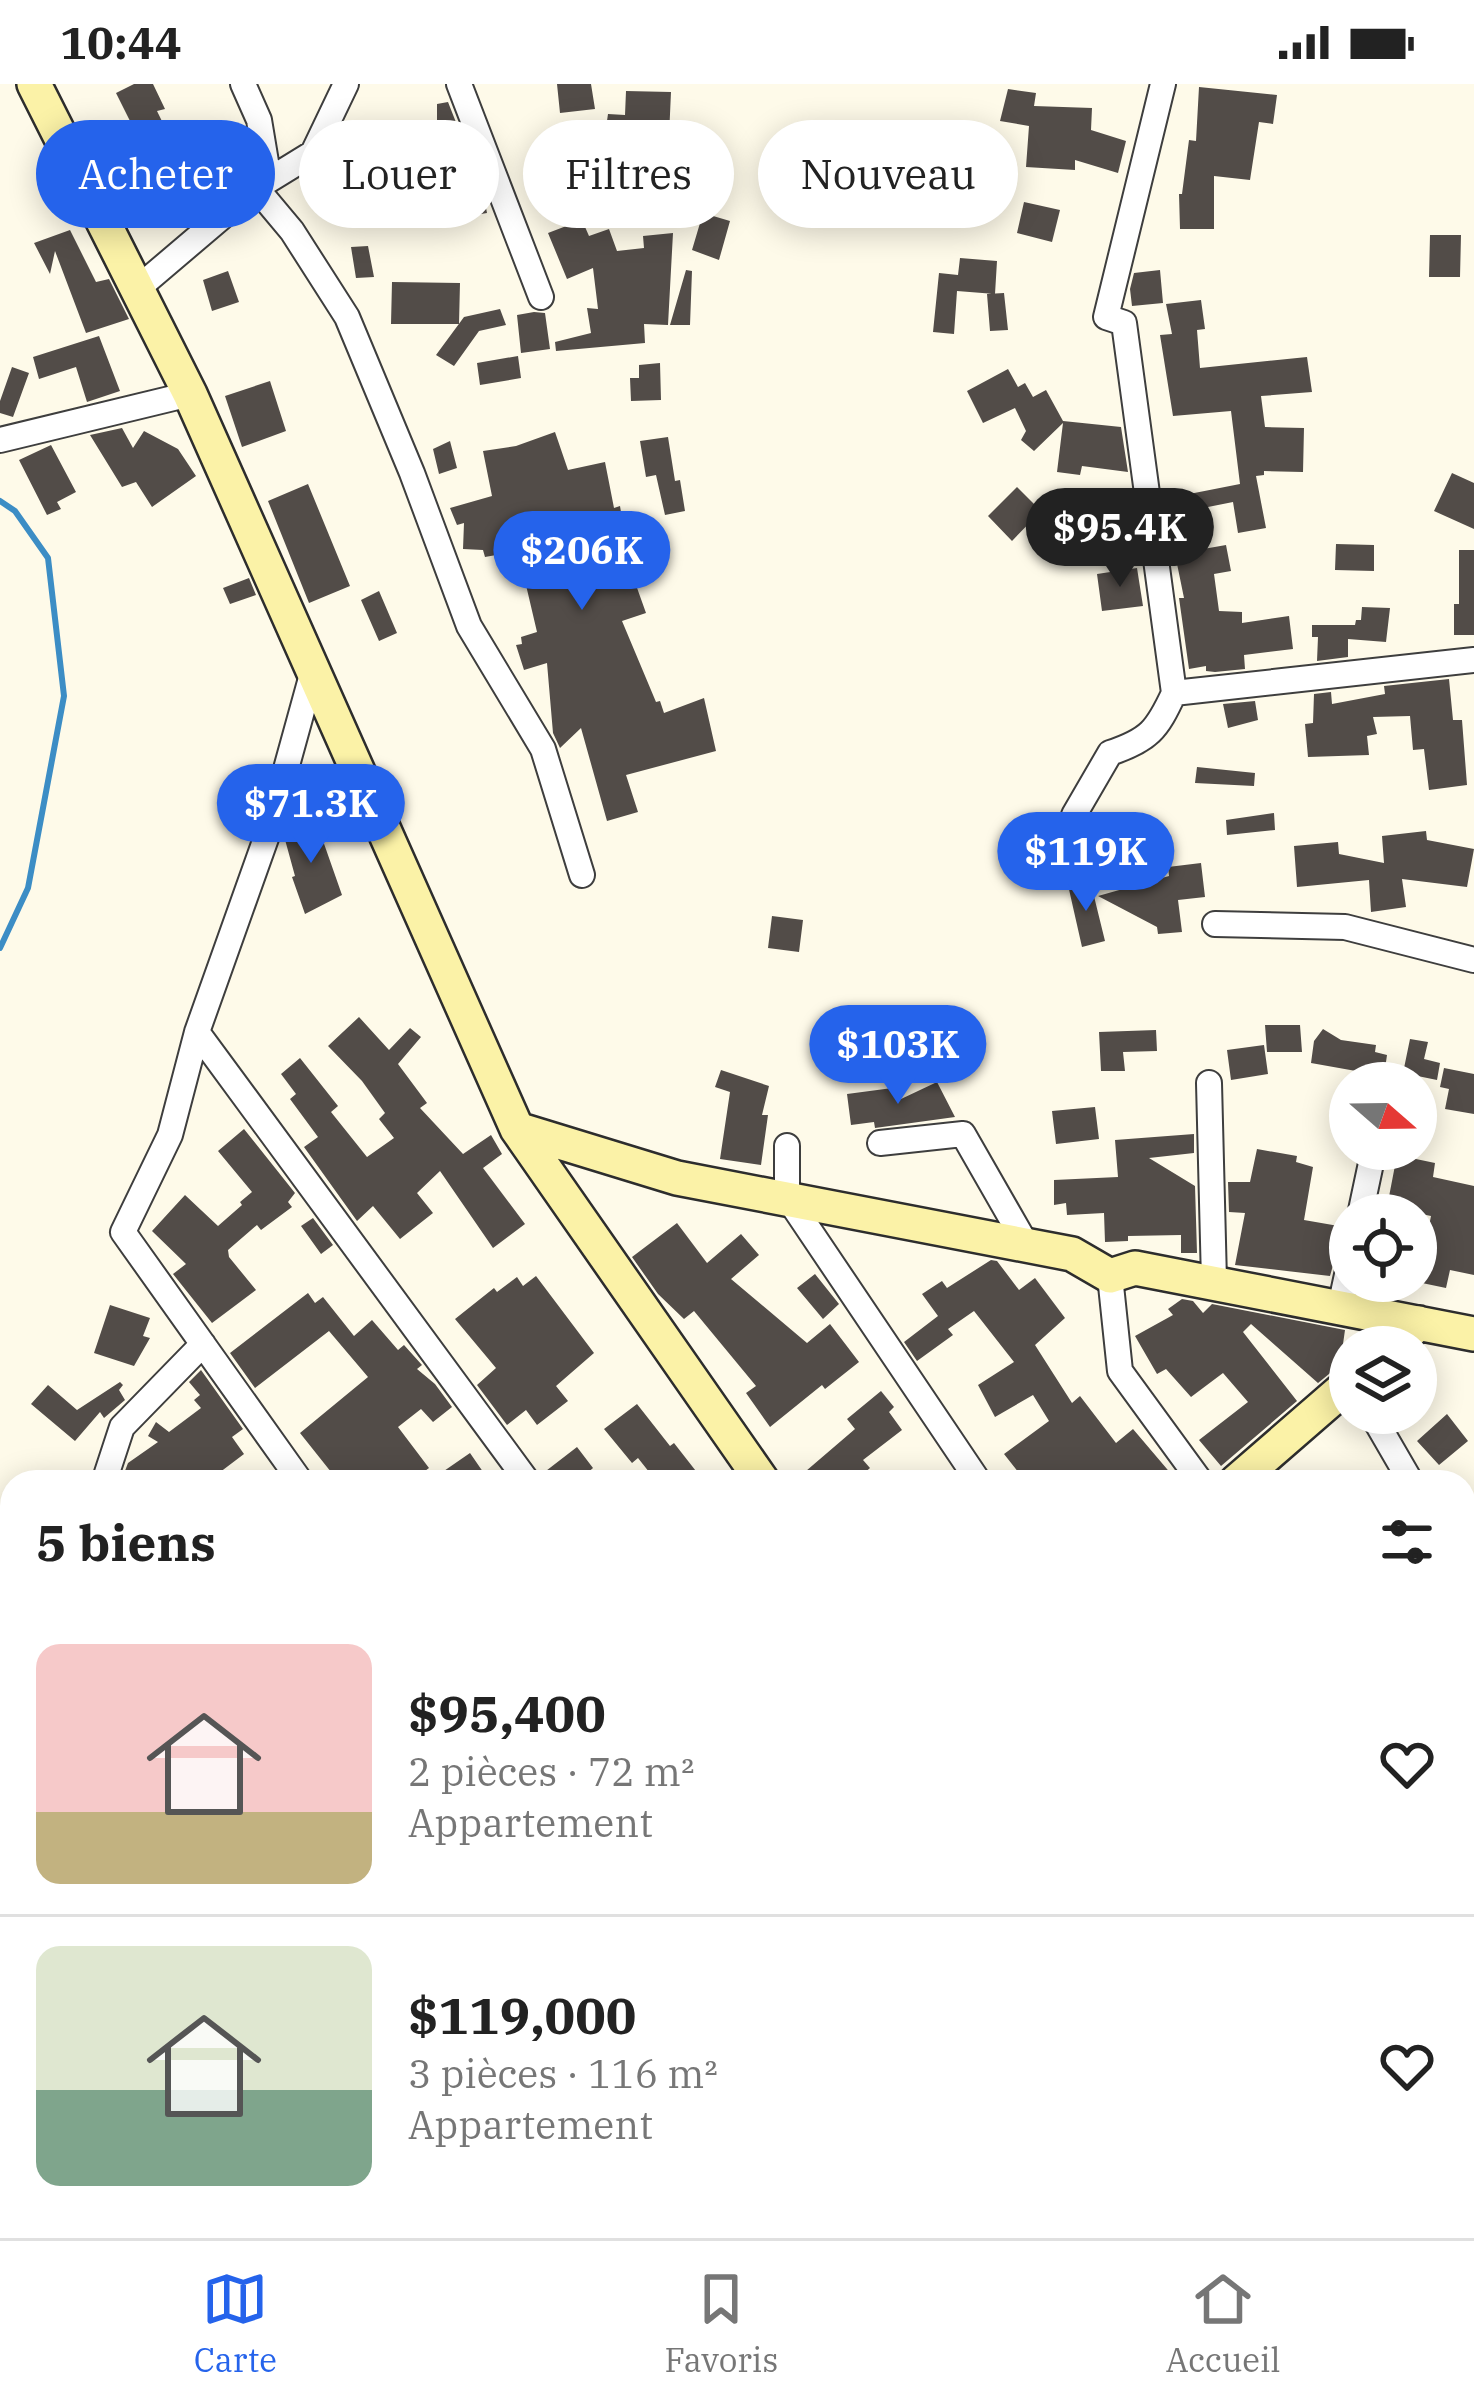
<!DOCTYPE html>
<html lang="fr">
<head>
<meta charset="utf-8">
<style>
	body { margin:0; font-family:"IBM Plex Serif",serif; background:#f6f6f6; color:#222; height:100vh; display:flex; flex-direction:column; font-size:45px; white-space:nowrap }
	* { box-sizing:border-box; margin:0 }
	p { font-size:39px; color:#767676 }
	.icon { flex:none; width:66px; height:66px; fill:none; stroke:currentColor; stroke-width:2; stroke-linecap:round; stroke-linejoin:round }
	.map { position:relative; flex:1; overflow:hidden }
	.details { position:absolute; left:0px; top:1386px; width:1476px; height:768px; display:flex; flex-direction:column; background:#fff; border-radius:36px 36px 0 0; box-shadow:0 6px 30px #0003 }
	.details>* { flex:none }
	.guide { position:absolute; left:36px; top:36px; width:1404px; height:108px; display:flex; gap:24px }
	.needle { width:78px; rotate:110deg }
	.fabs { position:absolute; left:1329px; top:978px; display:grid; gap:24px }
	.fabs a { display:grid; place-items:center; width:108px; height:108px; border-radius:50%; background:#fff; box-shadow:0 6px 30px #0003; font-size:60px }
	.price { position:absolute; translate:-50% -102px; padding:0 27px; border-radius:42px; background:#2563eb; color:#fff; font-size:39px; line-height:78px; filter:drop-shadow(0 3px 6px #0008) }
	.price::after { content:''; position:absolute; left:50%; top:72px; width:36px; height:27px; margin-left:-18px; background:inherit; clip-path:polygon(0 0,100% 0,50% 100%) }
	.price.on { background:#222; color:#fff }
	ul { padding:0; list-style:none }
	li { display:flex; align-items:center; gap:36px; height:300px; padding:0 36px }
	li+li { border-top:3px solid #e0e0e0 }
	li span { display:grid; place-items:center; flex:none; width:336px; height:240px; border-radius:24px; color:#555 }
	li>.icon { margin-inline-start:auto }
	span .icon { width:144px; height:144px; fill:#fffc; stroke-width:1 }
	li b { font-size:51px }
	h2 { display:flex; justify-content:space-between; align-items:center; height:144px; padding:0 36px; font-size:51px }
	.chip { padding:0 42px; border-radius:54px; background:#fff; box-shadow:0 6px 30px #0003; font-size:42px; line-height:108px }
	.chip.on { background:#2563eb; color:#fff }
	.status { display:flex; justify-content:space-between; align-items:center; height:84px; padding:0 60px; background:#fff; direction:ltr }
	.status svg { height:33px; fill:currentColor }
	.tabs { display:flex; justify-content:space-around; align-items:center; height:168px; border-top:3px solid #e0e0e0; background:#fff; font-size:33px; color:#767676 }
	.tabs a { display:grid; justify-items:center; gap:6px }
	.tabs .on { color:#2563eb }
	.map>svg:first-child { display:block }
</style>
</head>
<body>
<div class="status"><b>10:44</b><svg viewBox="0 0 49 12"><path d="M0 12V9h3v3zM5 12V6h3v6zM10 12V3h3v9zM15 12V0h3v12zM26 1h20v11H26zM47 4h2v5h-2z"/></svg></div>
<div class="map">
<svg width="1474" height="2154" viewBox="0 0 1474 2154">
	<rect width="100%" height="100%" fill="#fefae9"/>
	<path fill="#f2efcb" d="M0,1708l12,16v418h328l10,12h-350z"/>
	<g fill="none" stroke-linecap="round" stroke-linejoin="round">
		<path stroke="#3c8dc5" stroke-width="6" d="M0,417l15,10 33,47 16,138 -36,192 -28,60
			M0,1944l12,16
			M152,2142l9,12"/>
	</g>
	<path fill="#524c48" d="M134,0h19l12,25 -8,2 20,41 -51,24 -13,-36 21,-11 -18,-36z
		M557,0h34l4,25 -35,4z
		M1199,3l78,8 -4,29 -14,-2 -9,58 -36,-4v53h-34l-1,-35h3l7,-54 7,1z
		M1008,5l28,4 -2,13 58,2 -1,22 35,11 -8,32 -43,-13v10l-49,-3 3,-41 -29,-5z
		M626,7l45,1 -2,44 8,1 -2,44 -30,3 -53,-6 1,12 -27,3 -3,-40 40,-5 5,-34 17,1z
		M448,18l11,28 -22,1v-27z
		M473,88l3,22 7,-2 4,21 -72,12 -6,-15 34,-9 -4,-23z
		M1024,118l36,8 -8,32 -35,-9z
		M703,129l27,8 -11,39 -27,-10z
		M582,136l7,16 20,-7 8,22 27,-3 -1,-12 30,-3 -5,92 -24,-1 1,19 -89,8 -1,-9 36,-9 -4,-25 11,1 -5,-41 -26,11 -19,-46z
		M70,146l26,52 13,-3 20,40 -43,14 -31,-82 -5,23 -16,-31z
		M1430,151h31l-1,42h-31z
		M368,162l6,31 -18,1 -5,-31z
		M960,174l37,3 -2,33 -38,-3 -3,43 -21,-2 6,-59 19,2z
		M686,186l6,1 -2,54h-20z
		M1160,186l3,33 -31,3 -2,-17 4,-16z
		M228,187l11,31 -27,9 -9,-31z
		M392,198l68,1 -1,41h-68z
		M1004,209l4,37 -18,1 -3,-37z
		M1201,216l4,29 -8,1 3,38 107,-11 5,35 -51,4 4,31 39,1 -1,44 -39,-1v4l-8,1 10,52 -28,5 -5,-31 -60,12 -4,-16 71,-14 -9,-73 -58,5 -13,-81 12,-1 -6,-30z
		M500,225l6,16 -27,6 -25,35 -18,-11 28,-38z
		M534,228l11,1 5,36 -29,4 -4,-38z
		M99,252l21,55 -33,11 -11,-35 -37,12 -6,-22z
		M518,272l3,22 -41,7 -3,-22z
		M660,279l1,37 -30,1 -1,-23h9v-13z
		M12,283l17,6 -16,44 -13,-4v-12z
		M1008,285l10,18 7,-4 8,14 13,-7 17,31 58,6 7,45 -46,-6 -2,9 -23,-3 6,-49 -29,28 -13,-11 5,-9 -11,-23 -32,15 -16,-32z
		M270,297l16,50 -44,16 -17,-51z
		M122,344l11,20 11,-17 34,18 18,27 -44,31 -16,-25 -14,5 -32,-52z
		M555,348l13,38 37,-8 9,46 6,-2 3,18 -14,3 5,32 30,-5 6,28 -14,3 10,28 -24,8 34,81 4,-1 4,12 40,-15 12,53 -90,24 12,37 -31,9 -26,-93 -21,20 -7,-15 -6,-70 -23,7 -8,-25 6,-1 -1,-7 16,-5 -19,-81 -33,6 -2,-7 -20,-1 1,-26 -7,2 -7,-17 42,-12 -9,-45 33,-5z
		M668,353l7,44 5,-1 5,31 -20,4 -9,-40 -10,2 -6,-36z
		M450,357l7,27 -18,6 -6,-25z
		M51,361l25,47 -19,10 4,7 -14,6 -28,-55z
		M1452,389l22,10v46l-40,-18z
		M308,400l42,102 -41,17 -41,-102z
		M1017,403l24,24 -29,30 -24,-25z
		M1336,460l38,1v26l-39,-1z
		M1226,461l5,26 -17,3 5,37 23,1v11l47,-7 4,33 -49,6 1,14 -30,3 -9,-1v-5l-17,3 -10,-71h5l-9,-44z
		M1459,466h15v85h-20v-31h5z
		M1137,484l6,38 -41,5 -5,-37z
		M249,494l7,17 -26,9 -7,-16z
		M379,507l18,42 -18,8 -18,-41z
		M1362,523l28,1 -4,34 -38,-3v18l-31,4 1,-24h-6v-12h43l1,-5h5z
		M1449,595l4,41h9l5,65 -38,5 -5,-41 -11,1 -3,-34 -37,1 4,17 -10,2 2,19 -61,2 -3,-33 8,-1 1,-29 17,-2 1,12 53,-10 -1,-8z
		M1255,617l3,19 -30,8 -5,-24z
		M1197,683l58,6 -1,13 -59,-3z
		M1274,729l1,17 -48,5 -1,-15z
		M315,734l27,77 -37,19 -13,-37 3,-1 -11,-40 3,-10z
		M1426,747l1,9 47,9 -7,38 -65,-8 4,28 -35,5 -2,-32 -72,7 -3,-41 44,-4 1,12 45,9 -2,-27z
		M1201,779l4,34 -27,3 4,32 -24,2 -1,-7 -59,-31 71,-20 -1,-9z
		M1090,796l15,61 -23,6 -14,-62z
		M772,832l31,4 -4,32 -31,-4z
		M359,933l30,33 21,-22 11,9 -23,27 29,39 -7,5 43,46 28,-19 11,19 -19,14 42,56 -32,24 -53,-77 -23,22 16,20 -33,26 -27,-33 -16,15 -53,-74 14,-10 -28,-38 6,-5 -15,-20 19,-16 38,48 -7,6 36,45 27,-19 -15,-19 6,-6 -23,-32 -34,-35z
		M1265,941h35l2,27h-35z
		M1323,945l18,11 35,5 -1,7 12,3 -3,21 -73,-13 3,-22z
		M1156,946l1,21 -34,1 2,19h-24l-2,-39z
		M1410,955l18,3 -4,17 16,4 -3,17 -34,-7z
		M1264,961l4,29 -37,6 -4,-30z
		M1444,984l30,6v40l-29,-5 4,-20 -9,-2z
		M721,986l48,16 -7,29h6l-7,50 -41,-6 10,-67 -15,-5z
		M937,998l18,35 -80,11 -1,-6 -23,3 -4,-31 53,-7 1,12z
		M1095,1023l4,32 -43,5 -4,-33z
		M244,1045l51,64 -7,9 4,5 -31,23 -4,-5 -29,25 1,7 27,33 -44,33 -39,-49 13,-10 -34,-33 33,-36 33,31 24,-21 -2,-3 12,-10 -34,-41z
		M1194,1050v19l-45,5 46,28 2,67h-16v-18l-53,1v5l-23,1 -1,-29 -37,2 -1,-12 -12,2v-25l64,-3 -3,-37z
		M1257,1065l40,7 -1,6 17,5 -9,53 46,8v17l-13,6 -7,25 -95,-11 10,-52 -16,-1 -1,-30h22z
		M1397,1071l38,8 -2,14 41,9v89l-24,-5 -4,18 -24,-5 3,-16 -9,-1v-27l10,2 5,-25 -44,-9z
		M313,1134l20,27 -12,9 -20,-28z
		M677,1139l30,40 34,-29 18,21 -28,24 76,64 23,-19 29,38 -34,27 -3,-4 -52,42 -24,-34 10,-7 -62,-75 -10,8 -26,-25 -26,-37z
		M991,1176l6,1 22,29 16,-12 30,40 -30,27 37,58 8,-7 36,47 17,-14 45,53h-152l-22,-28 45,-33 -16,-26 -38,22 -17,-32 36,-23 -40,-51 -26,18 5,6 -36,26 -13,-19 34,-26 -16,-22 20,-13 5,7z
		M815,1190l24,30 -16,15 -26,-31z
		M536,1192l58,77 -38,33 12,15 -31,24 -11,-15 -19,15 -30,-40 19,-17 -41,-49 39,-31 3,4 20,-15 6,9z
		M308,1209l7,10 8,-6 31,39 18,-16 26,30 6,-5 18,20 -5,4 18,15 17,23 -19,15 -12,-13 -23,18 31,41 -19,14h-71l-39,-49 68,-56 -39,-46 -74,57 -25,-35z
		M1182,1215l11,2 10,12 9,-9 133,26 -5,35 -22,18 -67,-59 -8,8 54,69 -76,65 -22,-26 49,-38 -25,-29 -32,24 -25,-28 -9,5 -22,-38 38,-21 -5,-6z
		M110,1221l40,13 -7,18 7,2 -16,28 -40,-13z
		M201,1286l42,59 -11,8 12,17 -37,28h-79l-5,-6 5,-13 30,-21 -10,-6 8,-14 13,10 32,-24 -7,-8 6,-5 -11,-13z
		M120,1298l3,3 -4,5 6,10 -21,18 -4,-6 -25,29 -44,-37 17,-19 29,25z
		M881,1307l13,16 -5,5 13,18 -39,30 7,8 -16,14h-39l-9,-11 49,-42 -8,-10z
		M637,1320l33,42 4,-3 25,32 -9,7h-33l-19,-24 -6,5 -28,-34z
		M1447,1330l21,27 -29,24 -22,-24z
		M577,1363l16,21 -16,14h-33l-2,-8z
		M470,1369l20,29h-62z"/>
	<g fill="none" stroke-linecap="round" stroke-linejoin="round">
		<g stroke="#3e3e3e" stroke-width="28">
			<path id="street" d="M243,0l16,36 10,60
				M459,0l82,213
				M256,104l36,43 55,86 65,156 57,153 74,123 39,126
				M137,205l119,-101 57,-35 33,-69
				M0,356l190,-46
				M1174,609l300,-33
				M1074,731l36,-62c39,-13 47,-23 64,-60l-50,-370 -18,-6 57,-233
				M1215,840l130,3 129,33
				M197,948l331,450
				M1209,999l5,198
				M880,1059l83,-9 63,110
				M787,1062v51l192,285
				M1360,1131l14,-66
				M1110,1192l10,95 81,111
				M1340,1223l10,-46
				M1371,1329l40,69
				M104,1398l18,-55 81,-83
				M301,1398l-178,-250 47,-97 27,-103 73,-205 43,-156
				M1464,1466l10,14
				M1464,1643l10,-9
				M1464,1800l10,13
				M1464,2072l10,13
				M622,2142l9,12
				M1063,2142l9,12
				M840,2154l19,-12
				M1360,2154l14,-12"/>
		</g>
		<g stroke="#2d2d2d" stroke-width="38">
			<path id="secondary" d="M34,0l156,310 327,735 246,353
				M517,1045l160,49 395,76 38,22 25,-8 339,66
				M1392,1263l27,-24
				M1236,1398l114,-99
				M1279,2142l9,12"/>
		</g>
		<use href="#street" stroke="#fff" stroke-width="24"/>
		<use href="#secondary" stroke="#fbf2a7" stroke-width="33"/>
	</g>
</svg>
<div class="fabs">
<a><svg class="needle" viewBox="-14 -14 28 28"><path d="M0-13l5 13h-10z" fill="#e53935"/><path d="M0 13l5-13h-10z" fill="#767676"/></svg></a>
<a><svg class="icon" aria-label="locate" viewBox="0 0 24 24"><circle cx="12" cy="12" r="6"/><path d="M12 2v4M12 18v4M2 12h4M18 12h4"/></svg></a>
<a><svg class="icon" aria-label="layers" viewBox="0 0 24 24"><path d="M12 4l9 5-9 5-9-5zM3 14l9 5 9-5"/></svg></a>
</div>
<b class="price on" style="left:1120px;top:506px">$95.4K</b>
<b class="price" style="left:582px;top:529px">$206K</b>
<b class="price" style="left:311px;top:782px">$71.3K</b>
<b class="price" style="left:1086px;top:830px">$119K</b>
<b class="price" style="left:898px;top:1023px">$103K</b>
<div class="guide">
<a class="chip on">Acheter</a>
<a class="chip">Louer</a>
<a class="chip">Filtres</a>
<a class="chip">Nouveau</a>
</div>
<section class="details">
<h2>5 biens<svg class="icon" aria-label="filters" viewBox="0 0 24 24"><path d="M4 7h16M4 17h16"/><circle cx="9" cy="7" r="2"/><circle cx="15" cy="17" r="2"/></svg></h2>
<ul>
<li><span style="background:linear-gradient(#f6c9c9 70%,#c2b280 0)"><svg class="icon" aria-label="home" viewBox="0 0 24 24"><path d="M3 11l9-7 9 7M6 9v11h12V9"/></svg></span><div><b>$95,400</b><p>2 pièces · 72 m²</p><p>Appartement</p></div><svg class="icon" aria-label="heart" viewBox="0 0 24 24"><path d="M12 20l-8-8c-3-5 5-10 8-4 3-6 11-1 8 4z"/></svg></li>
<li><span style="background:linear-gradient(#dfe7d0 60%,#7fa58c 0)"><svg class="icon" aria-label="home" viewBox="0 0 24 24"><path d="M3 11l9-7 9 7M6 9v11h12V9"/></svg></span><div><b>$119,000</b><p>3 pièces · 116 m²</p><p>Appartement</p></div><svg class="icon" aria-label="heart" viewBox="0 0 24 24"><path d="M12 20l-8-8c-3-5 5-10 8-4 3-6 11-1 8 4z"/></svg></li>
</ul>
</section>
</div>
<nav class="tabs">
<a class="on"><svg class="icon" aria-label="map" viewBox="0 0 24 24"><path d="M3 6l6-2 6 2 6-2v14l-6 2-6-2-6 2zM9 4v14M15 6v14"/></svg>Carte</a>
<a><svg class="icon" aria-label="saved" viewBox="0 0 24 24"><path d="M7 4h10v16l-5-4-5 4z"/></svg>Favoris</a>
<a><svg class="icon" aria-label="home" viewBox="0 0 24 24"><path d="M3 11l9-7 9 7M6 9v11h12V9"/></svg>Accueil</a>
</nav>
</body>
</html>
